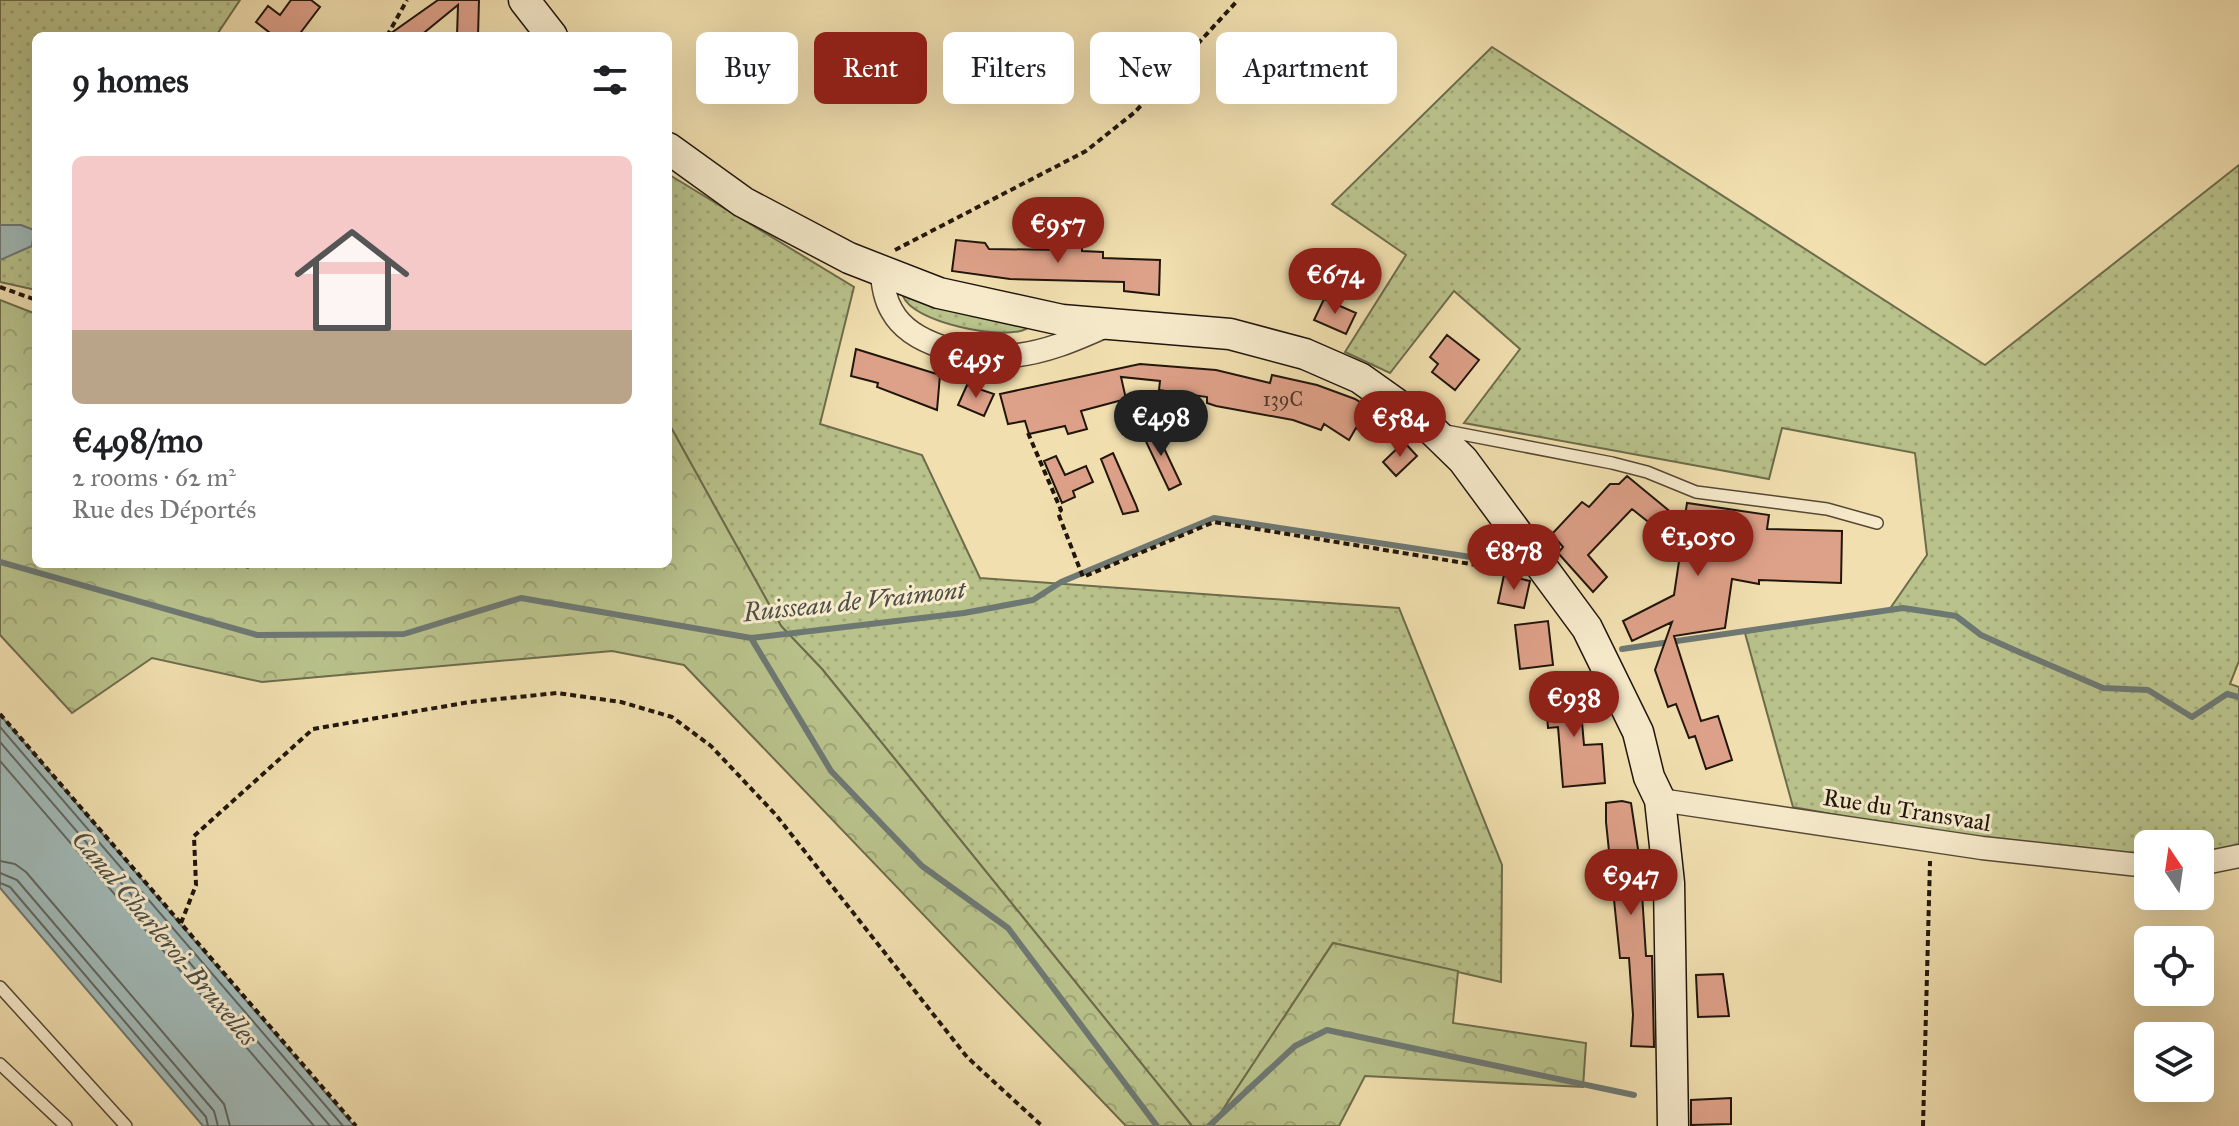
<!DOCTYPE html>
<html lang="en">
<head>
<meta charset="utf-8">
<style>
	body { margin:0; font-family:"IM FELL Great Primer",serif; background:#f6f6f6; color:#202124; height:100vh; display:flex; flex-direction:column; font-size:30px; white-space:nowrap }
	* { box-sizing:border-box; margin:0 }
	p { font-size:26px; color:#757577 }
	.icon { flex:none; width:44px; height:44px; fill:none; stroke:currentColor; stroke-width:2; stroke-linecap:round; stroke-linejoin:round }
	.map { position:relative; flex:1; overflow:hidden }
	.side { position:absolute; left:32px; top:32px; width:640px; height:536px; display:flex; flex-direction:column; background:#fff; border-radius:12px; box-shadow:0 8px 32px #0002 }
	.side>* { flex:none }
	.guide { position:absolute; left:696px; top:32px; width:760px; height:72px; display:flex; gap:16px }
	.needle { width:52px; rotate:347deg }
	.tools { position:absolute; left:2134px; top:830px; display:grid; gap:16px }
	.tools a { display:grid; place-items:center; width:80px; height:80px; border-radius:12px; background:#fff; box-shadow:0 8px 32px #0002; font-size:40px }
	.price { position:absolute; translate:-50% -68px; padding:0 18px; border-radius:28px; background:#8f2418; color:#fff; font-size:26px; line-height:52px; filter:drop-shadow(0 2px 4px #0008) }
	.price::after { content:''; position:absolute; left:50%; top:48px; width:24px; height:18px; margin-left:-12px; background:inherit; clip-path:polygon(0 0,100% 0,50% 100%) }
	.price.current { background:#222; color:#fff }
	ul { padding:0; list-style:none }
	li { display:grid; align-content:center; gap:16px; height:424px; padding:0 40px }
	li span { display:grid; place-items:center; height:248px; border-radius:12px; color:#555 }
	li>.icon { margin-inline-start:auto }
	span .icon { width:144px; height:144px; fill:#fffc; stroke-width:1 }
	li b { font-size:34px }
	h2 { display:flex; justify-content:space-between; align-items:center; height:96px; padding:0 40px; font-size:34px }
	.chip { padding:0 28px; border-radius:12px; background:#fff; box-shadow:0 8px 32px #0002; font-size:28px; line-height:72px }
	.chip.current { background:#8f2418; color:#fff }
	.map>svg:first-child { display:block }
</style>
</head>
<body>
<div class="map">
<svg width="2239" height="1126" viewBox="0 0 2239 1126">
	<defs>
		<pattern id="grass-dots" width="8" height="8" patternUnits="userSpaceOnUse" patternTransform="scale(2)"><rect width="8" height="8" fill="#b9c28b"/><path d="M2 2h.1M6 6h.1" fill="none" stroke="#9fa677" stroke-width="1.8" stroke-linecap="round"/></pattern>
		<pattern id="forest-crowns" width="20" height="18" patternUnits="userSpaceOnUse" patternTransform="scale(2)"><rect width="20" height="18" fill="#b9c28b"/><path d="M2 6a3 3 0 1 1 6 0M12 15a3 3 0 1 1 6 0" fill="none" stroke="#9fa677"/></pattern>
	</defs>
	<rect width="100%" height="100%" fill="#f1dfaf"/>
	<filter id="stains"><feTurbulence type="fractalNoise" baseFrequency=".0025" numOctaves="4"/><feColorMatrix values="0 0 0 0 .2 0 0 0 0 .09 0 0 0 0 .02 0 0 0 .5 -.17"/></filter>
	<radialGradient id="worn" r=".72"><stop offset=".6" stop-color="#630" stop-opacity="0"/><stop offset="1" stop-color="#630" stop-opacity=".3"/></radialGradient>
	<path fill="url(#grass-dots)" stroke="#6d6c4c" stroke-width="2" d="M0,0h240l-24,36h-180v254l-36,-8z
		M1492,47l493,318 254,-200v496l-9,23 9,3v161l-39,8v-12h-52v11l-230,-25 -125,-23 -48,-174 144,-23 38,-55 -12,-102 -133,-25 -13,51 -305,-56 56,-74 -66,-58 -64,82 -45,-21 61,-97 -74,-51z
		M668,174l186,113 -34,137 102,31 58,123 419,30 103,257 -1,117 -168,-39 -121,183h-20l-370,-457 -41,-43 -113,-204z
		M908,295l116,30 2,4c-23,12 -114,-7 -123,-33z"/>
	<path fill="url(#forest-crowns)" stroke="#6d6c4c" stroke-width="2" d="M0,300l36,14v250h201l11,4 3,-4h417v-142l113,204 41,43 370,457h-66l-442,-461 -72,-14 -350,31 -110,-24 -80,55 -72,-78z
		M1333,943l125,28 -5,52 133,20 -3,44 -218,-11 -26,50h-127z"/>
	<path fill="#a1b9b7" stroke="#6e7873" stroke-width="2" d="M0,225h21l13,5 -2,16 -32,14z
		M0,715l354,411h-151l-203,-238z"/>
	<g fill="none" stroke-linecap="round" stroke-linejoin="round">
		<path stroke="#616862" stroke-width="2" d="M0,727l343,399
			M0,742l330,384
			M0,761l314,365
			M0,861l15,3 11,8 198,232 6,22
			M0,873l17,7 197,231 4,15
			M0,883l10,4 196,230 2,9"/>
		<path stroke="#6e7873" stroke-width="6" d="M0,562l257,73 147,-1 117,-36 230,40 213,-25 69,-13 28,-18 153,-64 303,46
			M751,638l80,133 91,95 86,62 149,198
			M1622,649l281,-41 53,8 25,19 38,17 84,36 45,2 44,27 35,-23 12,3
			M1209,1126l86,-80 32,-16 307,65"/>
	</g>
	<path fill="#dda088" stroke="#21160c" stroke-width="2" d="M291,0h20l9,7 -22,29h-24l-18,-14 12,-16 12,9z
		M438,0h41l-1,36h-21l1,-31 -38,31h-33z
		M1063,230l19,1v20l21,1v6l57,2 -1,35 -35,-4v-9l-114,-3 -58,-8 4,-31 29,3 4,6 74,1z
		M1324,299l32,14 -10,21 -32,-14z
		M1447,335l32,25 -24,30 -23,-18 6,-8 -8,-7z
		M856,349l84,26 -3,35 -60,-23 1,-4 -27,-7z
		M1140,364l76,6 54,13 2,-8 45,10 38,14 27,17 -13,20 -13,-8 -7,12 -25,-16 -3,6 -28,-10 -77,-14 -9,-3v-6l-48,-7 1,-9 -39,-4 5,22 -45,12 6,18 -19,5 -3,-8 -36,8 -4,-13 -17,3 -8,-30z
		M967,385l27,9 -10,22 -26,-11z
		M1153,425l28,59 -12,6 -28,-59z
		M1404,442l13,14 -21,20 -13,-14z
		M1113,453l23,52 2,6 -15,3 -22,-55z
		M1056,456l9,19 21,-9 7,16 -20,9 2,6 -13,6 -18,-42z
		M1627,476l57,47 3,-20 82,12 -2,14 75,2 -1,52 -82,-3v4l-27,-5 -7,49 -51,8 27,85 17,-5 14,44 -26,9 -11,-33 -6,2 -13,-34 -8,3 -13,-37 17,-48 -40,19 -9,-20 51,-26 7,-47 -49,-39 -44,46 19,22 -14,15 -35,-39 5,-6 -11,-13 30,-32 7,5 21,-23h9z
		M1504,575l26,6 -6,27 -26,-5z
		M1548,621l5,44 -33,4 -5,-44z
		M1579,687l5,58 18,-1 3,39 -42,4 -5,-60 -10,1 -3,-38z
		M1622,801l9,2 9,59 6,94h6l2,91 -23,-1 2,-31 -4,-57h-9l-14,-136v-19z
		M1723,974l6,42 -31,1 -2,-42z
		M1731,1098v26l-40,1v-25z"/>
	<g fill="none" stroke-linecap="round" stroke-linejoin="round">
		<g stroke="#554835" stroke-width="14">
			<path id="lane" d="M1441,430l171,33 35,9 49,20 131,17 50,14
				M0,987l126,139
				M0,1064l66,62"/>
		</g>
		<g stroke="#554835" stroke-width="25">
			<path id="street" d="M881,269c2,14 3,29 11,42 19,35 79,47 116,45 35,-2 69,-17 100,-31
				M1660,800l322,48 166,18
				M2200,864l39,-8"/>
		</g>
		<g stroke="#21160c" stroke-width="33">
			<path id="secondary" d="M524,0l28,36
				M668,148l75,54 106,56 90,35 123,27 168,14 75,20 55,24 69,49 34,33 124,168 51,104 11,45 11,23 9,83 4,243"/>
		</g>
		<path stroke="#21160c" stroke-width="4" stroke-dasharray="6 4" stroke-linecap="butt" d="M387,36l20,-36
			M895,250l191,-99 49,-39 103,-112
			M0,287l36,13
			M1028,433l33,77 -3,3 25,64 131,-55 299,49
			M0,714l356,412
			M181,923l15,-38 -2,-49 119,-107 157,-27 87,-9 64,9 51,15 39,29 65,69 191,242 75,69
			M1923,1126l7,-265"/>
		<use href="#lane" stroke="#f6eacb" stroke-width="11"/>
		<use href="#street" stroke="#f6eacb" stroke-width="22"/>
		<use href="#secondary" stroke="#f6eacb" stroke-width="30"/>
	</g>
	<g text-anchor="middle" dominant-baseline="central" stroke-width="6" stroke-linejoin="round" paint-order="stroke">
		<g font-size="20" fill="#50382b">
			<text x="1283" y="399">139C</text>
		</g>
		<g font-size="24" fill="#21160c" stroke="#f6eacb">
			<text transform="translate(1907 810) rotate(9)">Rue du Transvaal</text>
		</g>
		<g font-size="26" font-style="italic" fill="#4e4f48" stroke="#f6eacb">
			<text transform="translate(854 601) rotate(-6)">Ruisseau de Vraimont</text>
			<text transform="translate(165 938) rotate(50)">Canal Charleroi-Bruxelles</text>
		</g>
	</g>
	<rect width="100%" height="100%" filter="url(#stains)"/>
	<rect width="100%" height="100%" fill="url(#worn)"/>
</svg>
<div class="tools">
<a><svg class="needle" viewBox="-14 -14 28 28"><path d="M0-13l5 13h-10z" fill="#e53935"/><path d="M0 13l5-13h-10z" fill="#757577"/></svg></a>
<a><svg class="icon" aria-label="locate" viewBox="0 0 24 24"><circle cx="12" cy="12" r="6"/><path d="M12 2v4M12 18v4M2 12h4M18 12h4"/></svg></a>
<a><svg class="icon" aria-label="layers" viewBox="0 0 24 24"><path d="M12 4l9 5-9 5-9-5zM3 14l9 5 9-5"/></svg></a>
</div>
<b class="price" style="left:1058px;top:265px">€957</b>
<b class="price" style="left:1335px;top:316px">€674</b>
<b class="price" style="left:976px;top:400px">€495</b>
<b class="price current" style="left:1161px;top:458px">€498</b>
<b class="price" style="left:1400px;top:459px">€584</b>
<b class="price" style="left:1698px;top:578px">€1,050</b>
<b class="price" style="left:1514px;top:592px">€878</b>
<b class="price" style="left:1574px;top:739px">€938</b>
<b class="price" style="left:1631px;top:917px">€947</b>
<div class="guide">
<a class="chip">Buy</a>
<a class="chip current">Rent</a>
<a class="chip">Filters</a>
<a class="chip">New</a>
<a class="chip">Apartment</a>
</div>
<section class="side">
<h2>9 homes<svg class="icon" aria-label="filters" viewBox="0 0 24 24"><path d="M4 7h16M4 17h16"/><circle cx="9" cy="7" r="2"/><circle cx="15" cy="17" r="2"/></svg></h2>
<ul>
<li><span style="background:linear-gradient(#f6c9c9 70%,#b9a48a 0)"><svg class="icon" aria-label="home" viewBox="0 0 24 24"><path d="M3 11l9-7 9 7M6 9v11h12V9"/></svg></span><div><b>€498/mo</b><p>2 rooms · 62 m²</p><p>Rue des Déportés</p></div></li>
</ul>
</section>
</div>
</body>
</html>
